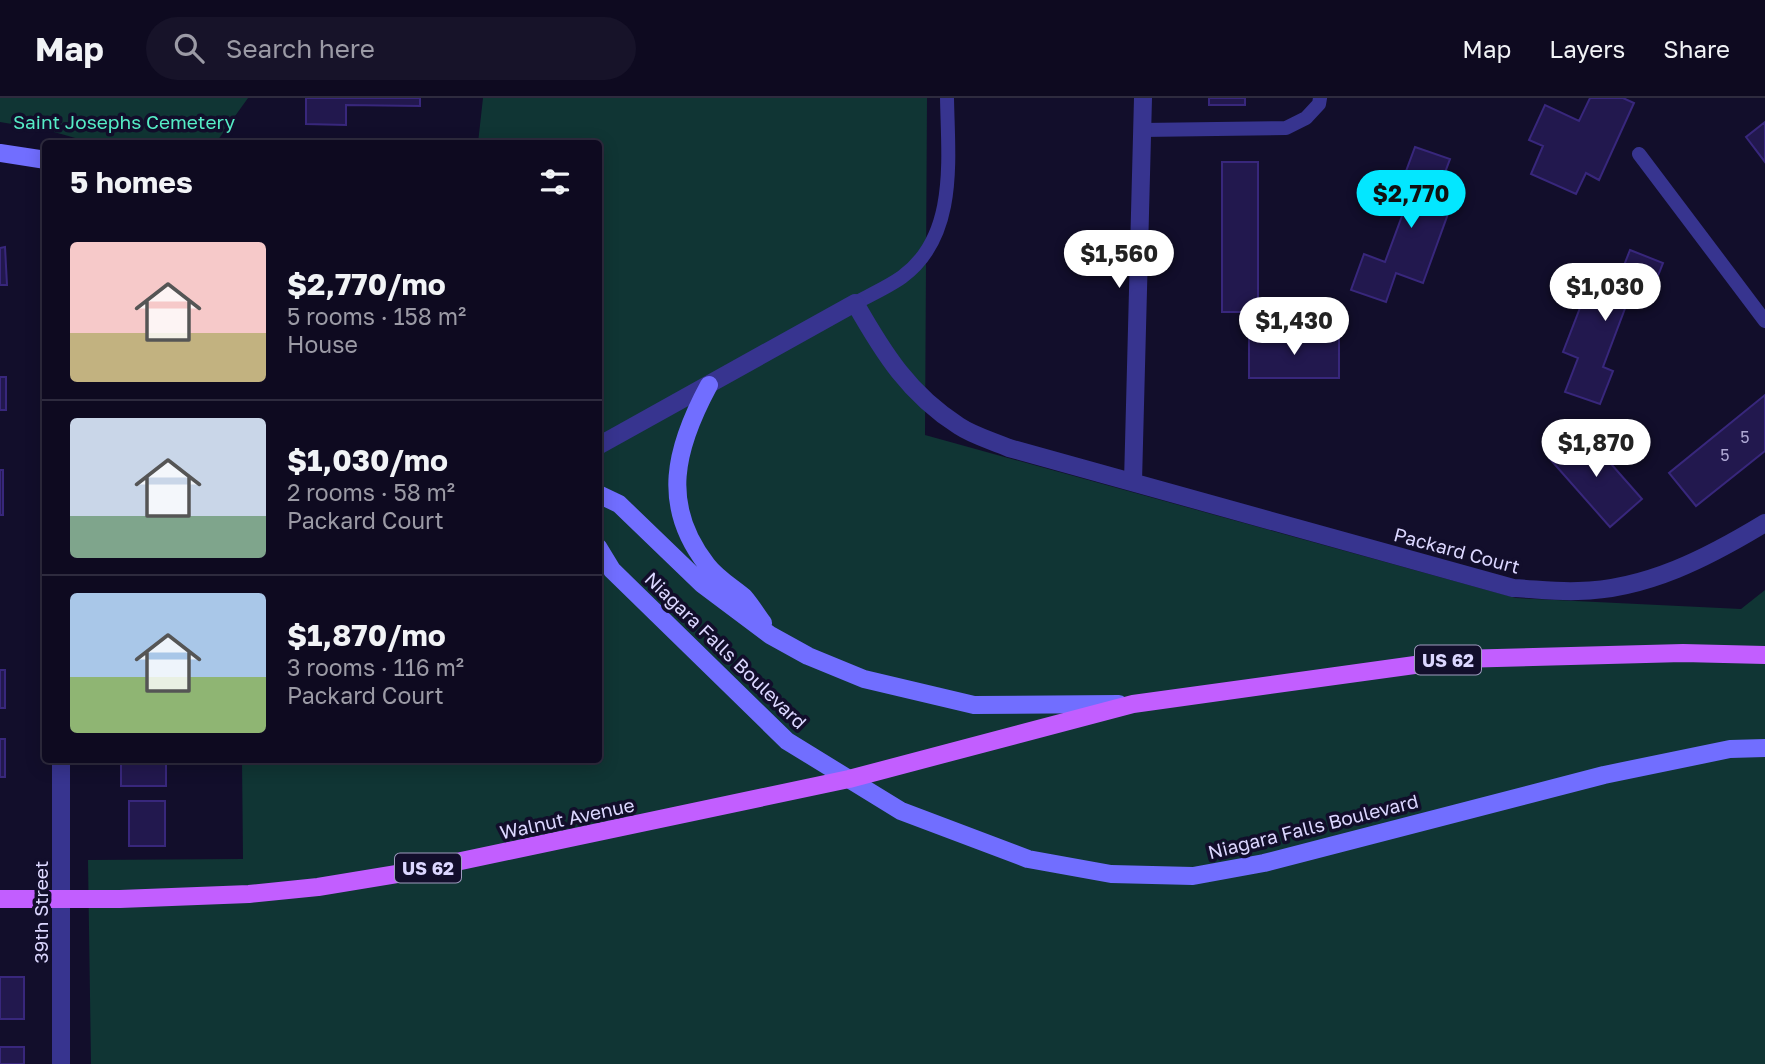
<!DOCTYPE html>
<html lang="en">
<head>
<meta charset="utf-8">
<style>
	body { margin:0; font-family:"Golos Text",sans-serif; background:#171329; color:#f1f3f6; height:100vh; display:flex; flex-direction:column; font-size:26px; white-space:nowrap }
	* { box-sizing:border-box; margin:0 }
	p { font-size:23px; color:#9b9aa5 }
	.icon { flex:none; width:38px; height:38px; fill:none; stroke:currentColor; stroke-width:2; stroke-linecap:round; stroke-linejoin:round }
	.map { position:relative; flex:1; overflow:hidden }
	.details { position:absolute; left:42px; top:42px; width:560px; height:623px; display:flex; flex-direction:column; background:#0e0a20; border-radius:7px; box-shadow:0 4px 18px #0003,0 0 0 2px #2e2b3e }
	.details>* { flex:none }
	.price { position:absolute; translate:-50% -60px; padding:0 16px; border-radius:24px; background:#fff; color:#222; font-size:23px; line-height:46px; filter:drop-shadow(0 2px 4px #0008) }
	.price::after { content:''; position:absolute; left:50%; top:42px; width:21px; height:16px; margin-left:-10px; background:inherit; clip-path:polygon(0 0,100% 0,50% 100%) }
	.price.active { background:#03e7ff; color:#111 }
	ul { padding:0; list-style:none }
	li { display:flex; align-items:center; gap:21px; height:175px; padding:0 28px }
	li+li { border-top:2px solid #2e2b3e }
	li span { display:grid; place-items:center; flex:none; width:196px; height:140px; border-radius:7px; color:#555 }
	li>.icon { margin-inline-start:auto }
	span .icon { width:84px; height:84px; fill:#fffc; stroke-width:1 }
	li b { font-size:30px }
	h2 { display:flex; justify-content:space-between; align-items:center; height:84px; padding:0 28px; font-size:30px }
	header { display:flex; align-items:center; gap:42px; box-sizing:border-box; height:98px; padding:0 35px; background:#0e0a20; border-bottom:2px solid #2e2b3e }
	header strong { font-size:33px }
	nav { display:flex; gap:38px; margin-inline-start:auto; font-size:24px }
	.search { width:490px; height:63px; background:#171329; display:flex; align-items:center; gap:18px; box-sizing:border-box; padding:0 24px; border-radius:38px; color:#9b9aa5; font-size:26px }
	.map>svg:first-child { display:block }
</style>
</head>
<body>
<header>
<strong>Map</strong>
<div class="search"><svg class="icon" aria-label="search" viewBox="0 0 24 24"><circle cx="10" cy="10" r="6"/><path d="M15 15l6 6"/></svg>Search here</div>
<nav><a>Map</a><a>Layers</a><a>Share</a></nav>
</header>
<div class="map">
<svg width="1765" height="966" viewBox="0 0 1765 966">
	<rect width="100%" height="100%" fill="#120e2b"/>
	<path fill="#103534" d="M0,0h248l-33,46 -122,-1 -46,-13 -47,-8z
		M483,0h444l-2,337 591,163 225,11 24,-19v474h-1674l-3,-204 155,-1 -1,-99h356v-616l-120,-1z"/>
	<path fill="#22184e" stroke="#38277c" stroke-width="2" d="M306,0h114v8l-74,-1v20l-40,-1z
		M1209,0h36v7h-36z
		M1590,0h33l11,5 -35,77 -13,-7 -10,21 -45,-20 12,-28 -14,-6 16,-35 34,16z
		M1765,24v40l-19,-25z
		M1415,49l35,12 -13,35 16,6 -30,83 -27,-10 -10,29 -35,-12 13,-36 21,8 28,-76 -11,-4z
		M1222,64h36v150h-36z
		M5,149l2,38h-7v-37z
		M1630,152l33,13 -13,33 -18,-6 -29,77 10,4 -13,33 -35,-12 13,-34 -15,-6 32,-83 24,9z
		M1249,238h90v42h-90z
		M0,279h6v33h-6z
		M1765,297v56l-69,55 -27,-33z
		M1582,333l60,68 -32,28 -60,-68z
		M0,372h3v45h-3z
		M0,572h5v38h-5z
		M0,641h5v38h-5z
		M121,662h45v26h-45z
		M129,703h36v45h-36z
		M0,879h24v42h-24z
		M0,949h24v17h-24z"/>
	<g fill="none" stroke-linecap="round" stroke-linejoin="round">
		<path stroke="#37348f" stroke-width="14" d="M1142,32l144,-2 20,-10 13,-14 1,-6
			M1639,56l126,167
			M855,205c15,-8 33,-16 47,-26 56,-41 46,-118 45,-179"/>
		<path stroke="#37348f" stroke-width="18" d="M598,348l257,-143c29,51 54,91 104,123 15,10 34,15 50,22l504,140c22,1 44,4 65,3 68,-1 131,-34 187,-68
			M1133,384l10,-384
			M61,966v-304"/>
		<path stroke="#716eff" stroke-width="18" d="M0,55l46,7
			M709,287c-34,63 -49,120 -2,180 10,13 25,22 37,32 7,8 13,18 19,26
			M598,396l21,10 83,80 68,51 38,21 56,23 110,26 145,-1
			M598,449l14,23 175,171 114,70 127,48 83,15 82,2 71,-13 340,-88 126,-26 35,-1"/>
		<path stroke="#c25eff" stroke-width="18" d="M0,801h120l129,-5 69,-7 91,-15 440,-93 284,-75 325,-45 225,-6 82,2"/>
	</g>
	<g text-anchor="middle" dominant-baseline="central" stroke-width="7" stroke-linejoin="round" paint-order="stroke">
		<g font-size="16" fill="#aea7d3">
			<text x="1745" y="339">5</text>
			<text x="1725" y="357">5</text>
		</g>
		<g fill="#120e2b" stroke="#9f9bbf" stroke-width="2">
			<rect x="1415" y="547.5" width="66" height="29" rx="5"/>
			<rect x="395" y="755.5" width="66" height="29" rx="5"/>
		</g>
		<g font-size="18" font-weight="bold" fill="#dcd7ff">
			<text x="1448" y="562">US 62</text>
			<text x="428" y="770">US 62</text>
		</g>
		<g font-size="19" fill="#56edc6" stroke="#120e2b">
			<text x="124" y="23">Saint Josephs Cemetery</text>
		</g>
		<g font-size="19" fill="#dcd7ff" stroke="#120e2b">
			<text transform="translate(1457 452) rotate(15)">Packard Court</text>
			<text transform="translate(726 552) rotate(44)">Niagara Falls Boulevard</text>
			<text transform="translate(567 720) rotate(-12)">Walnut Avenue</text>
			<text transform="translate(1313 728) rotate(-14)">Niagara Falls Boulevard</text>
			<text transform="translate(40 814) rotate(-90)">39th Street</text>
		</g>
	</g>
</svg>
<b class="price active" style="left:1411px;top:132px">$2,770</b>
<b class="price" style="left:1119px;top:192px">$1,560</b>
<b class="price" style="left:1605px;top:225px">$1,030</b>
<b class="price" style="left:1294px;top:259px">$1,430</b>
<b class="price" style="left:1596px;top:381px">$1,870</b>
<section class="details">
<h2>5 homes<svg class="icon" aria-label="filters" viewBox="0 0 24 24"><path d="M4 7h16M4 17h16"/><circle cx="9" cy="7" r="2"/><circle cx="15" cy="17" r="2"/></svg></h2>
<ul>
<li><span style="background:linear-gradient(#f6c9c9 65%,#c2b280 0)"><svg class="icon" aria-label="home" viewBox="0 0 24 24"><path d="M3 11l9-7 9 7M6 9v11h12V9"/></svg></span><div><b>$2,770/mo</b><p>5 rooms · 158 m²</p><p>House</p></div></li>
<li><span style="background:linear-gradient(#c9d6e8 70%,#7fa58c 0)"><svg class="icon" aria-label="home" viewBox="0 0 24 24"><path d="M3 11l9-7 9 7M6 9v11h12V9"/></svg></span><div><b>$1,030/mo</b><p>2 rooms · 58 m²</p><p>Packard Court</p></div></li>
<li><span style="background:linear-gradient(#a9c7e8 60%,#8fb573 0)"><svg class="icon" aria-label="home" viewBox="0 0 24 24"><path d="M3 11l9-7 9 7M6 9v11h12V9"/></svg></span><div><b>$1,870/mo</b><p>3 rooms · 116 m²</p><p>Packard Court</p></div></li>
</ul>
</section>
</div>
</body>
</html>
